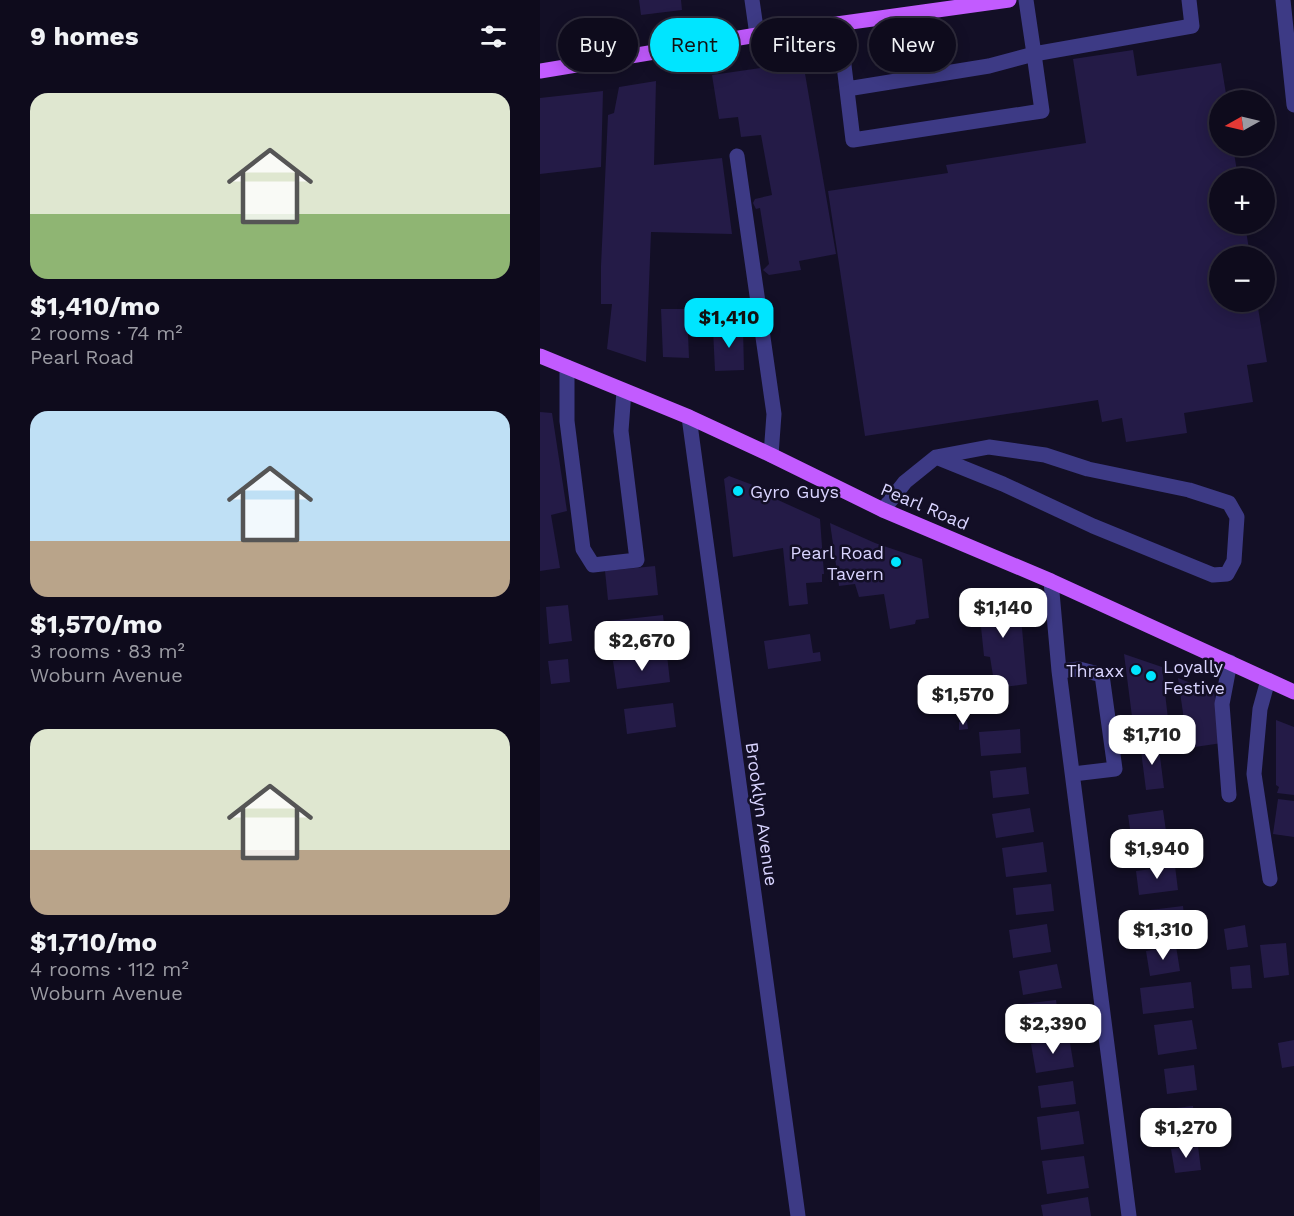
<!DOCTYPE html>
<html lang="en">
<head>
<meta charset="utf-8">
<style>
	body { margin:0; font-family:"Work Sans",sans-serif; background:#1c1929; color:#f1f3f6; height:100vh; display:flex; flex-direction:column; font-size:22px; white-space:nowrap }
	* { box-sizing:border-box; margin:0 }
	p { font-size:20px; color:#9b9ba3 }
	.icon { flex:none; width:33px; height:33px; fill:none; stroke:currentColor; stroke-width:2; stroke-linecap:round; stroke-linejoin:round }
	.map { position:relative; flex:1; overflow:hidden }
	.drawer { display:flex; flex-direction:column; background:#0e0b1c; width:540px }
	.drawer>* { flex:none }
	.top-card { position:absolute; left:18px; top:18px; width:570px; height:54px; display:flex; gap:12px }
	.needle { width:39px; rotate:262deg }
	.buttons { position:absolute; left:669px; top:90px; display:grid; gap:12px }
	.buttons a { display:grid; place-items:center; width:66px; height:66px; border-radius:50%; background:#0e0b1c; box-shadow:0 3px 15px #0003,0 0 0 2px #2e2b3b; font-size:30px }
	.price { position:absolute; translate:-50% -51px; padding:0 14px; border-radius:12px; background:#fff; color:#222; font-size:20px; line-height:39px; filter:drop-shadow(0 2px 3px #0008) }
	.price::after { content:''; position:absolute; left:50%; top:36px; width:18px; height:14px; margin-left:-9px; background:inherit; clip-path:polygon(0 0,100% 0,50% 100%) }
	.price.on { background:#00e5ff; color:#111 }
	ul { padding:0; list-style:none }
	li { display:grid; align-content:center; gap:12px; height:318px; padding:0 30px }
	li span { display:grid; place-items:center; height:186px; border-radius:18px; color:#555 }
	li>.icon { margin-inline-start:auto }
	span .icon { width:108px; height:108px; fill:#fffc; stroke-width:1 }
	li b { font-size:26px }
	h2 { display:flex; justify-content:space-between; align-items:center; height:72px; padding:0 30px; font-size:26px }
	.tag { padding:0 21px; border-radius:27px; background:#0e0b1c; box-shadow:0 3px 15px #0003,0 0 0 2px #2e2b3b; font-size:21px; line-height:54px }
	.tag.on { background:#00e5ff; color:#111 }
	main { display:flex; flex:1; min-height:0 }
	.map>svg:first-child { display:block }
</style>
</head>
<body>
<main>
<section class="drawer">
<h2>9 homes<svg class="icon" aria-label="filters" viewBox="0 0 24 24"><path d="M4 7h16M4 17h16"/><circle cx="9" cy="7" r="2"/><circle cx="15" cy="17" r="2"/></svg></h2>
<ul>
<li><span style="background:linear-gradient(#dfe7d0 65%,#8fb573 0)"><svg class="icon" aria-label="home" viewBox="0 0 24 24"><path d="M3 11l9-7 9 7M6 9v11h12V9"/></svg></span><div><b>$1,410/mo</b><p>2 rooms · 74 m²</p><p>Pearl Road</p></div></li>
<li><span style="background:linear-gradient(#bfe0f5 70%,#b9a48a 0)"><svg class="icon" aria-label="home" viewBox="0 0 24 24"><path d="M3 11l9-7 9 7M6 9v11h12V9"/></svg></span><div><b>$1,570/mo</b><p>3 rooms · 83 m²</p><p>Woburn Avenue</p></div></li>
<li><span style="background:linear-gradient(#dfe7d0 65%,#b9a48a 0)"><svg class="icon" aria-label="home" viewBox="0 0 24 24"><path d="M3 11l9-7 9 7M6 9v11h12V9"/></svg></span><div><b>$1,710/mo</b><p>4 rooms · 112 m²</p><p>Woburn Avenue</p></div></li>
</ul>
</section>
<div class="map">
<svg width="754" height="1216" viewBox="0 0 754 1216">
	<rect width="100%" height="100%" fill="#130f26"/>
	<path fill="#241b47" d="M99,0h42l1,10 -41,5z
		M593,50l4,26 84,-13 6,37h-7v46h13l5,32h-18v46h25l5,32h-30v46h37l10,60 -20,3 6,37 -69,11 3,20 -61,9 -4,-24 -20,4 -4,-22 -233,36 -37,-245 120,-18 -2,-8 140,-22 -13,-84z
		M263,62l33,192 -37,7 2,9 -32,5 -6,-5 6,-6 -9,-56 -4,1 -3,-6 2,-4 17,-4 -11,-60 -20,2 -3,-20 -19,2 -7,-44z
		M116,81l-2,84 68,-7 10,76 -81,-2 -5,130 -39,-13 5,-45h-11v-38l7,-151 6,-2 5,-26z
		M63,91l-2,76 -61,7v-76z
		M121,309h26l2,49 -26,-1z
		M203,328l1,42 -29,1 -2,-42z
		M0,412l12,1 15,98 -16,4 9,53 -20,3z
		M189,476l45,17 4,7 42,19 4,55h-2v8l-16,1 2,21 -19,2 -6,-58 -50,9 -9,-78z
		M290,523l45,20 47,16 7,59 -13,2 -1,4 -25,5 -6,-35 -25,3 -4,-13 -16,2z
		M115,566l3,29 -50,5 -3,-29z
		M437,588l43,18 7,78 -32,4 -5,-31 -6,-1z
		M28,605l4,36 -23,3 -3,-37z
		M123,615l3,26 -54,6 -3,-26z
		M270,634l3,19 7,-1 1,9 -53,8 -4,-28z
		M584,654l38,13 8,69 -35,4z
		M127,655l3,27 -53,7 -4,-28z
		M28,659l2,23 -19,2 -3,-23z
		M638,678l36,14 8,51 -34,5z
		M133,703l3,24 -49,7 -3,-25z
		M736,720l18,7v68l-17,-2 2,-6 -3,-2z
		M427,721l1,8 -9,1v-8z
		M480,729l1,24 -40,3 -2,-24z
		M618,741l6,47 -18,2 -6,-47z
		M486,767l3,27 -36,4 -3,-27z
		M738,799l16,2v36l-21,-3z
		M490,808l4,24 -38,6 -4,-24z
		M623,810l5,35 -35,5 -5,-35z
		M503,842l4,30 -41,5 -4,-29z
		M635,866l3,24 -39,5 -3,-24z
		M511,884l3,27 -38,4 -3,-27z
		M643,906l3,26 -41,5 -3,-26z
		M507,924l4,28 -38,6 -4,-28z
		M705,925l3,22 -21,3 -3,-21z
		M746,943l3,32 -25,3 -4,-33z
		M636,946l4,25 -30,5 -4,-25z
		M517,964l5,24 -39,7 -4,-24z
		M710,965l2,23 -20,1 -2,-22z
		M651,982l3,26 -51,6 -3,-26z
		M516,1000l4,28 -33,4 -4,-28z
		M652,1020l5,29 -39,6 -4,-30z
		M529,1037l5,30 -38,6 -5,-29z
		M754,1040v26l-12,2 -4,-25z
		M654,1065l3,25 -30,4 -3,-25z
		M533,1081l3,23 -35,4 -3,-22z
		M653,1106l3,22 -27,4 -2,-23z
		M539,1111l5,33 -43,6 -4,-33z
		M658,1146l3,24 -26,3 -4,-24z
		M544,1156l5,32 -42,6 -5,-33z
		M548,1197l3,19h-48l-2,-11z"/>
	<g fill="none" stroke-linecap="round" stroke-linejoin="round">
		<path stroke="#3d3a85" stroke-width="15" d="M212,0l5,35
			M743,0l11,105
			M299,24l14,116 189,-29 -8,-57 158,-28 -3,-26
			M307,89l142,-23 45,-12 -8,-54
			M197,156l37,258 -3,41
			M27,367v54l16,128 10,16 44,-5 -16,-129 3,-40
			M149,417l109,799
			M343,510l22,-28 31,-25 53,-10 56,8 43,14 101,21 40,13 8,14 -3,44 -7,13 -14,1 -120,-49 -90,-42 -67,-27
			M511,581l8,90 70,545
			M519,671l20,-2 23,6 13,94 -42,5
			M728,680l-8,29 -6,65 16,105
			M689,795l-7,-91 8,-42"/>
		<path stroke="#c25bff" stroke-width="15" d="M0,71l217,-36 252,-35
			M0,356l149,61 82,38 112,55 168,71 243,111"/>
	</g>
	<g fill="#00e5ff" stroke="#130f26" stroke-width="2">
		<circle cx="198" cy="491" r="6"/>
		<circle cx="356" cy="562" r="6"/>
		<circle cx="596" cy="670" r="6"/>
		<circle cx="611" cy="676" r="6"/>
	</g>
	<g text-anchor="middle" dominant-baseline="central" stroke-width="5" stroke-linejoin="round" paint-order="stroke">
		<g font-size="18" fill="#d9d4ff" stroke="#130f26" text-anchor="start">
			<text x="210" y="491">Gyro Guys</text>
			<text x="344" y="552" text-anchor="end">Pearl Road<tspan x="344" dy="21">Tavern</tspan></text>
			<text x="623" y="666">Loyally<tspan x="623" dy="21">Festive</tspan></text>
			<text x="584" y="670" text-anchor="end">Thraxx</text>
		</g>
		<g font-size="18" fill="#d9d4ff" stroke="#130f26">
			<text transform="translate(385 506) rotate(23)">Pearl Road</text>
			<text transform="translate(222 814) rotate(82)">Brooklyn Avenue</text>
		</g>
	</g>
</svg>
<div class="buttons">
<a><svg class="needle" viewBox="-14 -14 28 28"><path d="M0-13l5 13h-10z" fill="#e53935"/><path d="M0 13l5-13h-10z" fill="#9b9ba3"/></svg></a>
<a>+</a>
<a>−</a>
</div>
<b class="price on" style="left:189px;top:349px">$1,410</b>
<b class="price" style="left:463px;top:639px">$1,140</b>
<b class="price" style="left:102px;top:672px">$2,670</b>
<b class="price" style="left:423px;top:726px">$1,570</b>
<b class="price" style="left:612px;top:766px">$1,710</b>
<b class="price" style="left:617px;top:880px">$1,940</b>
<b class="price" style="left:623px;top:961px">$1,310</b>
<b class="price" style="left:513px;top:1055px">$2,390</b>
<b class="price" style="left:646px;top:1159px">$1,270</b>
<div class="top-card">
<a class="tag">Buy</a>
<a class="tag on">Rent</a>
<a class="tag">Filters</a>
<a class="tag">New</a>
</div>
</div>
</main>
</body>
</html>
